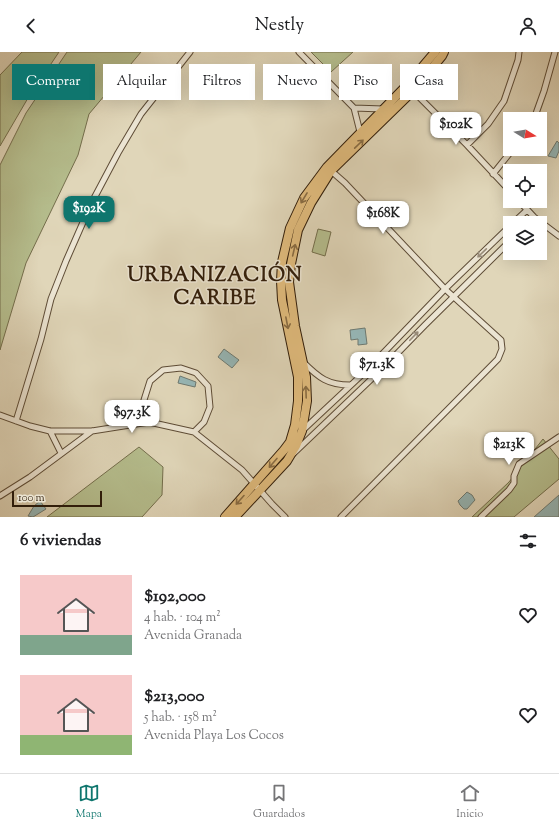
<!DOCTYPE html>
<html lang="es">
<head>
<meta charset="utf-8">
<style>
	body { margin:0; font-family:"Sorts Mill Goudy",serif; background:#f6f6f6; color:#202124; height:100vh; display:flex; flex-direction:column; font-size:15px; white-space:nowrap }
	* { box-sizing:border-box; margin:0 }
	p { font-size:13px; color:#757577 }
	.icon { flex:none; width:22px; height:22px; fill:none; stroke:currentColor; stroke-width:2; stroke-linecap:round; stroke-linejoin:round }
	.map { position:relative; height:465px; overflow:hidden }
	.sheet { display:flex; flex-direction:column; background:#fff; flex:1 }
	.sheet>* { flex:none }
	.guide { position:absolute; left:12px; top:12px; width:535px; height:36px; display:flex; gap:8px }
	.needle { width:26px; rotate:101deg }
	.controls { position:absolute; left:503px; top:60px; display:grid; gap:8px }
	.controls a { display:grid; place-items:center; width:44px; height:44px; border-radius:0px; background:#fff; box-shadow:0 4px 16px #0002; font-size:20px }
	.scale { position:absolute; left:12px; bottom:10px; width:90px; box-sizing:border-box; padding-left:4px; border:2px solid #321e0a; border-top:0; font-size:11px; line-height:14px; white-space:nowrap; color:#321e0a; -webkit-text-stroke:3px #ebe4d2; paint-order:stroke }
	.price { position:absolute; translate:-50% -34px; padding:0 9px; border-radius:8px; background:#fff; color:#222; font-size:13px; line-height:26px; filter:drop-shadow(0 1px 2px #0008) }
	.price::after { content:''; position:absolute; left:50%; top:24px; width:12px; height:9px; margin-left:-6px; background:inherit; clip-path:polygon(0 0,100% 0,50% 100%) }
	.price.selected { background:#0f766e; color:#fff }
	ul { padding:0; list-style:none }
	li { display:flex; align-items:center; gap:12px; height:100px; padding:0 20px }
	li span { display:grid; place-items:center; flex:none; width:112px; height:80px; border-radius:0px; color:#555 }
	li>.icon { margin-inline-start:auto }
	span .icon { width:48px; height:48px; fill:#fffc; stroke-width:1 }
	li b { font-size:17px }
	h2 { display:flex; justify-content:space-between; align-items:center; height:48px; padding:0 20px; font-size:17px }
	.chip { padding:0 14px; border-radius:0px; background:#fff; box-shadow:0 4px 16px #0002; font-size:14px; line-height:36px }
	.chip.selected { background:#0f766e; color:#fff }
	header { display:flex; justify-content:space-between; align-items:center; height:52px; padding:0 20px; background:#fff; font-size:18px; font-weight:600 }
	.dock { display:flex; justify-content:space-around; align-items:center; height:56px; border-top:1px solid #e0e0e0; background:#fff; font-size:11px; color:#757577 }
	.dock a { display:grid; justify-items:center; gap:2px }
	.dock .selected { color:#0f766e }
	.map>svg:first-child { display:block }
</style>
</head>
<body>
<header><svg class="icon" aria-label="back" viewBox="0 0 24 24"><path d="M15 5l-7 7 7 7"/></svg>Nestly<svg class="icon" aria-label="person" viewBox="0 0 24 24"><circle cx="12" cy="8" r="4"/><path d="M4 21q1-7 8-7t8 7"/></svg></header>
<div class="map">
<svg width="559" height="465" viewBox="0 0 559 465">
	<rect width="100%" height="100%" fill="#e0d6b9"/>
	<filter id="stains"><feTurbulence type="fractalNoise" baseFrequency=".005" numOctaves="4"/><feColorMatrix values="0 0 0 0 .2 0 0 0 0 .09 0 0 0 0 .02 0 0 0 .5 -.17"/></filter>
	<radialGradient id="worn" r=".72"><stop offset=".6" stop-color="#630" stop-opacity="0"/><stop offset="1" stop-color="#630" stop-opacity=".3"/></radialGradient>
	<path fill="#b5bd8d" stroke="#746e4c" d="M22,0h37l-31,46 -28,48v-71z
		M67,0h74l-52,62 -11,41 -52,108 -26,87v-185l26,-52z
		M311,0h42l-22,20z
		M318,177l13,3 -6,24 -13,-4z
		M543,387l16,20v20l-45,38h-42l37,-35z
		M139,395l24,20 -1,28 -20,22h-95z"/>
	<path fill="#96b7b7" stroke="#6e7a72" d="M557,89l2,2v8l-3,7 -8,-2z
		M365,276l2,16 -9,1v-6l-7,1 -1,-10z
		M224,297l15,11 -7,8 -14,-11z
		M180,324l16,6 -1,5 -17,-4z
		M502,384l7,6 -5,6 -1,-1 -3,2 3,3 -4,5 -9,-8z
		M467,440l5,3 3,5 -8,9h-3l-4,-4 -2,-4z
		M559,443v22h-25z
		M40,449l6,8 -13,8 -5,-1 6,-10z"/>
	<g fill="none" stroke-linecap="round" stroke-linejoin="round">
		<g stroke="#5e4c36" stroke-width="7">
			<path id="street" d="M299,0l55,56
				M412,38l55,55 43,46
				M534,67l10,-28 11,-39
				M360,80l-6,-24 29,1
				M467,93l21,-21 16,-23 14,-41 1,-8
				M329,117l16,14 100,106 56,51 1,9 -4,10 -157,158
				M493,122l20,-25
				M519,149l15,16 25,19
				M513,171l14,-13
				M528,171l6,-6
				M303,310c16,16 25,23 47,23
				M0,363l30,11 20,5h42l57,-9 45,10 48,38 30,34 13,13
				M16,369l25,-82 10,-40 15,-38 25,-57 27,-51 23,-39 49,-62
				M149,370l-5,-22 6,-19 13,-11 18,-2 15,5 12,13 2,21 -6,15 -10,10
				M303,378l63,-59 79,-82 65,-63
				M50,379l11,22
				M294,401l89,-85 42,-43 85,-84
				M0,444l30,-19 62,-46
				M481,465l28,-27 5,-7v-7l5,-12 40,-27"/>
		</g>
		<g stroke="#321e0a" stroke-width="10">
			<path id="primary" d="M225,465l59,-67 6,-8 5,-17 3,-24v-24l-16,-77 -1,-19 1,-19 8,-34 14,-30 23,-31 80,-82 28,-33
				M235,465l52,-56 9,-15 6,-15 5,-30 -1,-24 -11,-51 -6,-44 2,-18 7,-34 13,-27 20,-32 82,-80 29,-35 2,-4"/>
		</g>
		<use href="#street" stroke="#ebe4d2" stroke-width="5"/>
		<use href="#primary" stroke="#e0bb7c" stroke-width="8"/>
	</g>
	<defs><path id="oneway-shaft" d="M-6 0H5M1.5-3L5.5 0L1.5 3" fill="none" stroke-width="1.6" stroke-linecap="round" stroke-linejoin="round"/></defs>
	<g stroke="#896c43">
		<use href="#oneway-shaft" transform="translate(359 92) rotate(-44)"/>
		<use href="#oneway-shaft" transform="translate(304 146) rotate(121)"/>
		<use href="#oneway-shaft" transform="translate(294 198) rotate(-77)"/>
		<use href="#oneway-shaft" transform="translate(287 271) rotate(79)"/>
		<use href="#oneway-shaft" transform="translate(306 340) rotate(-92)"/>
		<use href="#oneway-shaft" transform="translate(273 411) rotate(131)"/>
		<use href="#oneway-shaft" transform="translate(240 448) rotate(132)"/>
	</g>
	<g stroke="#988b78">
		<use href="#oneway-shaft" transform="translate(482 201) rotate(136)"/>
		<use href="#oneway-shaft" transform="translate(414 284) rotate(-46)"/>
	</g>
	<g text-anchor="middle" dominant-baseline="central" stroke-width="3" stroke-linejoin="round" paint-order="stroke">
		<g font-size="20" font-weight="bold" letter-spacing="1" fill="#321e0a" stroke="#ebe4d2">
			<text x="215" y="224">URBANIZACIÓN<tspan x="215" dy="23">CARIBE</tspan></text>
		</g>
	</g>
	<rect width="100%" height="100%" filter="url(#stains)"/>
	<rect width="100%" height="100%" fill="url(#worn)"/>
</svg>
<div class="controls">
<a><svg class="needle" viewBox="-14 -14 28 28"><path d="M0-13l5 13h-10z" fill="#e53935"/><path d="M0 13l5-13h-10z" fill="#757577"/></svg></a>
<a><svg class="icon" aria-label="locate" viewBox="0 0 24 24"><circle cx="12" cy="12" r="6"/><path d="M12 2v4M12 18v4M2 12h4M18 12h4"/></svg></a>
<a><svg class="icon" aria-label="layers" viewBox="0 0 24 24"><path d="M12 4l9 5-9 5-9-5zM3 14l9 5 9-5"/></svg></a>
</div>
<div class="scale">100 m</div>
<b class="price" style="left:456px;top:94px">$102K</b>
<b class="price selected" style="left:89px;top:178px">$192K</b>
<b class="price" style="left:383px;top:183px">$168K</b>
<b class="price" style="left:377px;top:334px">$71.3K</b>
<b class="price" style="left:132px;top:382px">$97.3K</b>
<b class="price" style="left:509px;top:414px">$213K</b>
<div class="guide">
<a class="chip selected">Comprar</a>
<a class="chip">Alquilar</a>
<a class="chip">Filtros</a>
<a class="chip">Nuevo</a>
<a class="chip">Piso</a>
<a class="chip">Casa</a>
</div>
</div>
<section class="sheet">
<h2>6 viviendas<svg class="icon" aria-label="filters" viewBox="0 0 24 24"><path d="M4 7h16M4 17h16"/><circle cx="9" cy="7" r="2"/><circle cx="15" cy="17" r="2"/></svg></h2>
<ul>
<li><span style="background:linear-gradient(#f6c9c9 75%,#7fa58c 0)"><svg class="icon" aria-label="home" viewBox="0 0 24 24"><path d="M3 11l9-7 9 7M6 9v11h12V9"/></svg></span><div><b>$192,000</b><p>4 hab. · 104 m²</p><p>Avenida Granada</p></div><svg class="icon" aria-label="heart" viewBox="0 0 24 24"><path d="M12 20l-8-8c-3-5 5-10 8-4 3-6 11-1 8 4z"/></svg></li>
<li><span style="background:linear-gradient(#f6c9c9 75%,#8fb573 0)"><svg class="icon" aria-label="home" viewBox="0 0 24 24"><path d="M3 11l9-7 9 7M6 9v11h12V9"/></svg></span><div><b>$213,000</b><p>5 hab. · 158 m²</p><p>Avenida Playa Los Cocos</p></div><svg class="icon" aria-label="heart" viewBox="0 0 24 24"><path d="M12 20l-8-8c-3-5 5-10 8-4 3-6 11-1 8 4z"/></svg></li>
</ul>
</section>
<nav class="dock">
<a class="selected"><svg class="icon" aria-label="map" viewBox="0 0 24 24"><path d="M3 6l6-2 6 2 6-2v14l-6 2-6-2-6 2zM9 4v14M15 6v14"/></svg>Mapa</a>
<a><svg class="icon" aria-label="saved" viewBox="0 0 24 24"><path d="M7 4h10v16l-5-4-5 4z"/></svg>Guardados</a>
<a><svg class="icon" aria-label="home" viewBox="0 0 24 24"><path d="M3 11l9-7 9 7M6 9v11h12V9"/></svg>Inicio</a>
</nav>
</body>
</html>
